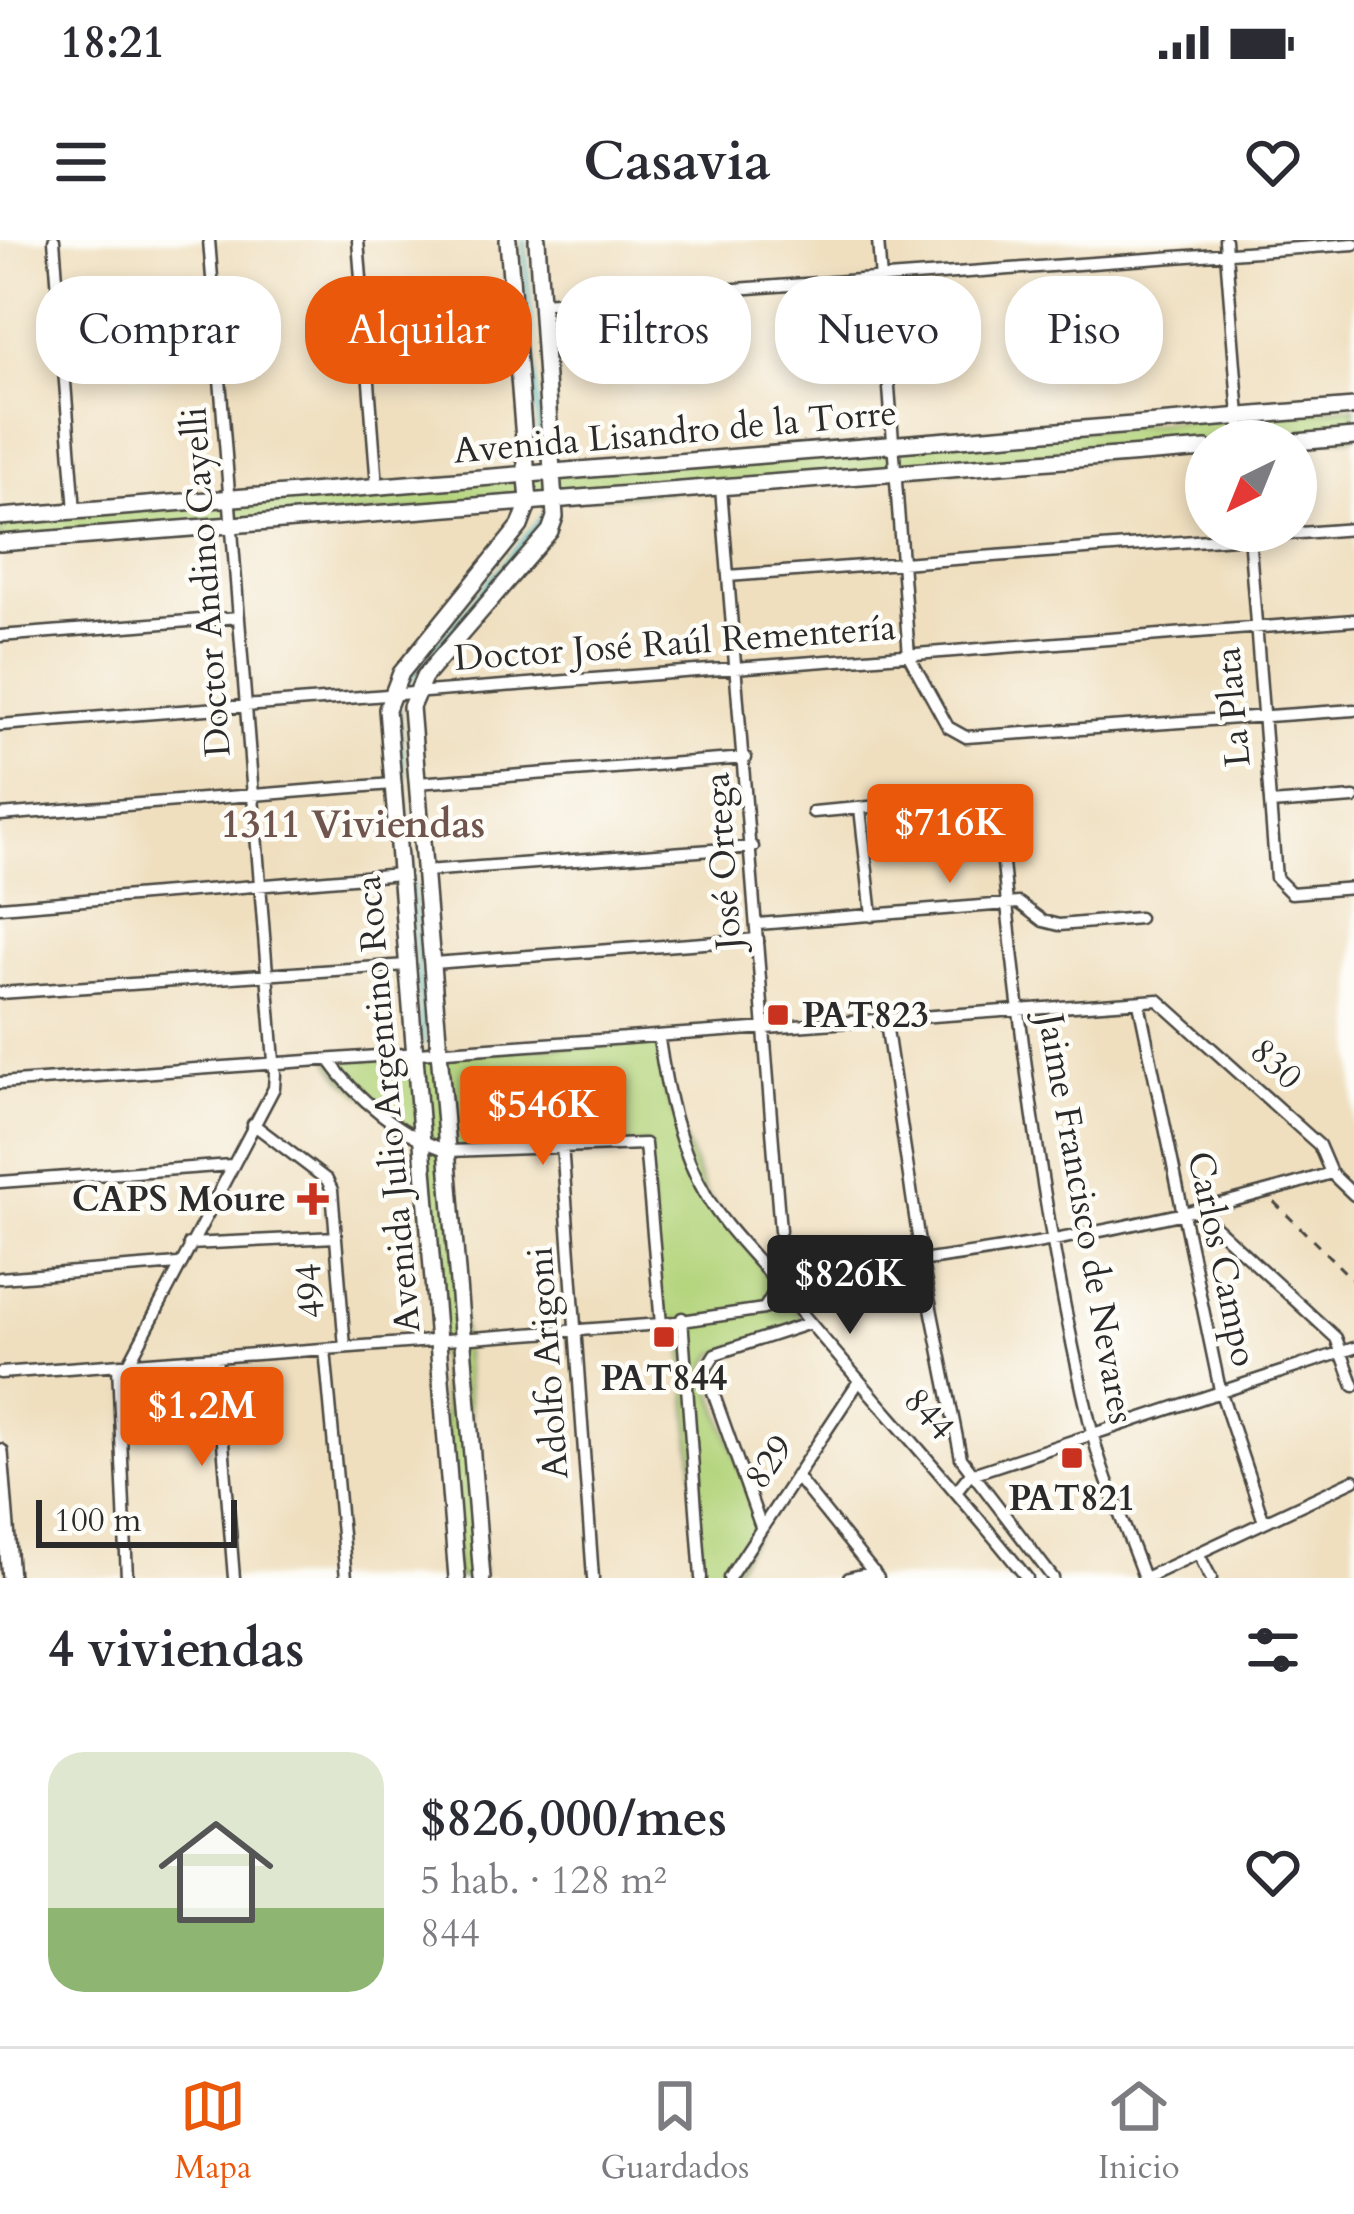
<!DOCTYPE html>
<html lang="es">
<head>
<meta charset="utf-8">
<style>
	body { margin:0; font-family:Cardo,serif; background:#f2f2f3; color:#2b2b33; height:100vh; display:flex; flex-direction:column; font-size:45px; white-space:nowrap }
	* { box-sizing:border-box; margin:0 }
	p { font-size:39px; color:#7c7c81 }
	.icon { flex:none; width:66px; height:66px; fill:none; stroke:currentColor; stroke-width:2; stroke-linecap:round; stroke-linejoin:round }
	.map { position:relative; height:1338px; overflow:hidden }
	.side { display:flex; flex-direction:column; background:#fff; flex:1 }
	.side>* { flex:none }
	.guide { position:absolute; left:36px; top:36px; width:1284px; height:108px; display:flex; gap:24px }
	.needle { width:78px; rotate:223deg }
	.buttons { position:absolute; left:1185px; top:180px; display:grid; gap:24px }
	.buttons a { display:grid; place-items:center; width:132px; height:132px; border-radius:50%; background:#fff; box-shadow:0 6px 18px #0003; font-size:60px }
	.scale { position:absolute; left:36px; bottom:30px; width:201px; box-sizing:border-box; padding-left:12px; border:6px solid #2b2b2b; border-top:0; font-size:33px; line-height:42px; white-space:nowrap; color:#2b2b2b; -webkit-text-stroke:9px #fdfcf7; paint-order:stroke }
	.price { position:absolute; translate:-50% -102px; padding:0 27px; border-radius:12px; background:#ea580c; color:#fff; font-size:39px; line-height:78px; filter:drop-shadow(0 3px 6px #0008) }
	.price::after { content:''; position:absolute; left:50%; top:72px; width:36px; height:27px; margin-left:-18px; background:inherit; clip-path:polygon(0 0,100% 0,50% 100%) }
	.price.active { background:#222; color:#fff }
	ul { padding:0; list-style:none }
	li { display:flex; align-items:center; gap:36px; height:300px; padding:0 48px }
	li span { display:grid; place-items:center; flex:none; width:336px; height:240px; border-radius:36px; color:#555 }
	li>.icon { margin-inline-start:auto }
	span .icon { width:144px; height:144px; fill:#fffc; stroke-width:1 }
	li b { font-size:51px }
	h2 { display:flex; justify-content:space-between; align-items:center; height:144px; padding:0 48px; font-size:51px }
	.tag { padding:0 42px; border-radius:48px; background:#fff; box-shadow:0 6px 18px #0003; font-size:42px; line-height:108px }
	.tag.active { background:#ea580c; color:#fff }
	.status { display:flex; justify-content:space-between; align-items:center; height:84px; padding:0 60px; background:#fff; direction:ltr }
	.status svg { height:33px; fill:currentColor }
	header { display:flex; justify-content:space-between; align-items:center; height:156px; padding:0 48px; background:#fff; font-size:54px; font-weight:700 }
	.menu { display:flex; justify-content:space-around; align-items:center; height:168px; border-top:3px solid #e1e1e2; background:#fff; font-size:33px; color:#7c7c81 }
	.menu a { display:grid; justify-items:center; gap:6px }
	.menu .active { color:#ea580c }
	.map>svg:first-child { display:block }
</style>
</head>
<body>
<div class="status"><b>18:21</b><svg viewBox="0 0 49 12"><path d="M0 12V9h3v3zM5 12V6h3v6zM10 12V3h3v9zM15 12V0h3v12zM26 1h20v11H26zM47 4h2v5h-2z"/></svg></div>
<header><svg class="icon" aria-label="menu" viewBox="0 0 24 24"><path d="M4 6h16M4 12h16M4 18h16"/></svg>Casavia<svg class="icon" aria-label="heart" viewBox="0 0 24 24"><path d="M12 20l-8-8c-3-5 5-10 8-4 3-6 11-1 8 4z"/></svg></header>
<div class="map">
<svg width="1354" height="1338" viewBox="0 0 1354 1338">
	<rect width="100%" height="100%" fill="#fdfcf7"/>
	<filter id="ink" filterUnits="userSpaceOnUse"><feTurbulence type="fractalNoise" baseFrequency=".00833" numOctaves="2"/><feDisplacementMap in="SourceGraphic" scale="24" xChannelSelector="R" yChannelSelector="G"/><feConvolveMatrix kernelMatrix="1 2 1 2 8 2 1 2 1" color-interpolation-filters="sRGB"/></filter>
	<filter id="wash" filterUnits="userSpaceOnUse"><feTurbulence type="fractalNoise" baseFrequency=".004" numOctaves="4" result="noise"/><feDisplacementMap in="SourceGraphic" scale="48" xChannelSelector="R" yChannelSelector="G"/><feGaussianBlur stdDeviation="2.7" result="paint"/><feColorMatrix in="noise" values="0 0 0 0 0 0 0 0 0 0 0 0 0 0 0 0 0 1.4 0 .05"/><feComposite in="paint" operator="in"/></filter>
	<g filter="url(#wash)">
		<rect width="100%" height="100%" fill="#efdfbf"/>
		<path fill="#b4d47b" stroke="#708053" stroke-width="3" d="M1354,167v30l-148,4v8l-1206,94v-26z
			M659,800l8,55 38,98 102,131 -92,30 -10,16 56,157 -32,51h-28l-19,-259 -21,5 -16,-180 -196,7 33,427h-25l-35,-435 -80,-65 -13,-18z"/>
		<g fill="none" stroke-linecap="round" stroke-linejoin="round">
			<path stroke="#4fbdc4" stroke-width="4.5" d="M524,0l17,216
				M406,444l140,-171
				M398,466l26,337"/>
		</g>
	</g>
	<g filter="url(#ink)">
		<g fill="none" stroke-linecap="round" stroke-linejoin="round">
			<g stroke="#484641" stroke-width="15">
				<path id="street" d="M54,0l21,271
					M358,0l19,246
					M878,0l31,416 39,71 18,10 388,-27
					M1225,0l16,201
					M542,63l812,-59
					M721,248l59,743
					M1249,294l27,344 15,15 63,-5
					M728,336l626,-47
					M0,396l239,-19
					M0,485l1354,-105
					M417,543l329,-25
					M1270,564l84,-6
					M860,568l12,108
					M813,572l112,-10
					M0,575l392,-31
					M1003,623c18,190 44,382 89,569 12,49 35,98 52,146
					M425,631l328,-24
					M0,667l400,-33
					M758,684l261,-21 24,18 16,4 80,-7
					M433,723l325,-24
					M0,753l407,-28
					M1139,763l81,387 44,132
					M886,783l36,240 39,195 92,120
					M659,800c8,53 20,110 48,157 19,32 47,58 70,86 81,100 170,194 250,295
					M329,820c26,38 76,78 120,91l196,-7 16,180
					M0,843l1158,-83 161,145 12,28 23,22
					M253,884l74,56 5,10 13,157
					M562,904l31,434
					M0,942l231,-17
					M1198,971l138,127 18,48
					M189,1004l147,-7
					M0,1038l178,-14
					M682,1078l19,260
					M325,1109l21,229
					M216,1117l18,221
					M129,1123l145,-275 1,-14 -66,-834
					M118,1125l9,213
					M0,1133l661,-49 103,-15 18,-30 8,-3c184,-18 363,-48 541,-103
					M796,1236l82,102
					M957,1250l12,-15 385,-127
					M761,1287l-56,-157 10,-16 92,-30
					M1198,1313l13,25
					M729,1338l130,-197
					M849,1338l25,-6
					M1145,1338l209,-98"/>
			</g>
			<g stroke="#484641" stroke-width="20">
				<path id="secondary" d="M1296,202l58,-5
					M0,277l1354,-110
					M0,303l1206,-94
					M0,1212l10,126
					M457,1338l-70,-869 14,-36 119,-147 9,-24 -21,-262
					M482,1338l-71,-871 13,-30 126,-146 5,-14 -18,-277"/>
			</g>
			<path stroke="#484641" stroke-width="3" stroke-dasharray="9 9" stroke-linecap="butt" d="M1274,962l80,79
				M780,1005l1,20"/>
			<use href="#street" stroke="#fff" stroke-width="10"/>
			<use href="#secondary" stroke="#fff" stroke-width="15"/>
		</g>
	</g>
	<g fill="#c8321e" stroke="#fdfcf7" stroke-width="4.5">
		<rect x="766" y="763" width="24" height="24" rx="6"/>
		<path d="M307 941h12v12h12v12h-12v12h-12v-12h-12v-12h12z"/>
		<rect x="652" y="1085" width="24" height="24" rx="6"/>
		<rect x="1060" y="1206" width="24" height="24" rx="6"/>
	</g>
	<g text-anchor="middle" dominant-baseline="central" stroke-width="9" stroke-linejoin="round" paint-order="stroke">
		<g font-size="36" fill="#2b2b2b" stroke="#fdfcf7">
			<text transform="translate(675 192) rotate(-5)">Avenida Lisandro de la Torre</text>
			<text transform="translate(206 342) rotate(-94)">Doctor Andino Cayelli</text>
			<text transform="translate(675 403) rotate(-4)">Doctor José Raúl Rementería</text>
			<text transform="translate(1233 467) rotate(-95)">La Plata</text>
			<text transform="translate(723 621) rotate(-94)">José Ortega</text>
			<text transform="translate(1276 824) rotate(43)">830</text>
			<text transform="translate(388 864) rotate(-95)">Avenida Julio Argentino Roca</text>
			<text transform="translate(1086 979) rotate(80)">Jaime Francisco de Nevares</text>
			<text transform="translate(1222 1019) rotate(78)">Carlos Campo</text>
			<text transform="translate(310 1051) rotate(-95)">494</text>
			<text transform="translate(548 1123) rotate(-94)">Adolfo Arigoni</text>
			<text transform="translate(929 1174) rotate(48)">844</text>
			<text transform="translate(769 1222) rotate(-56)">829</text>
		</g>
		<g font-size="36" font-weight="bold" fill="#2b2b2b" stroke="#fdfcf7">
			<text x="802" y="775" text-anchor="start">PAT823</text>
			<text x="286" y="959" text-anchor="end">CAPS Moure</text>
			<text x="664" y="1138">PAT844</text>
			<text x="1072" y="1258">PAT821</text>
		</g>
		<g font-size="39" font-weight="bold" fill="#6f554e" stroke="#fdfcf7">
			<text x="353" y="584">1311 Viviendas</text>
		</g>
	</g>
</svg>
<div class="buttons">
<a><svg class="needle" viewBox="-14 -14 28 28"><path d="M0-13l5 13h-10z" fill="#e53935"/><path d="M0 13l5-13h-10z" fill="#7c7c81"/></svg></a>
</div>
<div class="scale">100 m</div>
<b class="price" style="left:950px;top:646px">$716K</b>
<b class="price" style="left:543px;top:928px">$546K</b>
<b class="price active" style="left:850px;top:1097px">$826K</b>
<b class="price" style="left:202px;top:1229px">$1.2M</b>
<div class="guide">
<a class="tag">Comprar</a>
<a class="tag active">Alquilar</a>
<a class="tag">Filtros</a>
<a class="tag">Nuevo</a>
<a class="tag">Piso</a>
</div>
</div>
<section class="side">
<h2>4 viviendas<svg class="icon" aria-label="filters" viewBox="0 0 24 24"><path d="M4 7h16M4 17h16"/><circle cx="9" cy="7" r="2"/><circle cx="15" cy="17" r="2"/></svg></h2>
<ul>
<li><span style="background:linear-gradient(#dfe7d0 65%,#8fb573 0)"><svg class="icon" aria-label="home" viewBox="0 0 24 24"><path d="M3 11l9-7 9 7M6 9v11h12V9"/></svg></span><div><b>$826,000/mes</b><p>5 hab. · 128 m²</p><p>844</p></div><svg class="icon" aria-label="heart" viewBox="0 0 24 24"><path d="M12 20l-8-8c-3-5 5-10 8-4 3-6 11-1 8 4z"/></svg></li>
</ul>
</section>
<nav class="menu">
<a class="active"><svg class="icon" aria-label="map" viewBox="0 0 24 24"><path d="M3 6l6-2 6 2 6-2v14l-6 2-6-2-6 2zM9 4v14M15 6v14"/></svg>Mapa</a>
<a><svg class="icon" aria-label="saved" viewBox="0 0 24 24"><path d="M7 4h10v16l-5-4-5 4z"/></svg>Guardados</a>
<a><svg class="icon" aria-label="home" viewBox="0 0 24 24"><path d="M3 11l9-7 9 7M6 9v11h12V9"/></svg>Inicio</a>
</nav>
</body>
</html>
